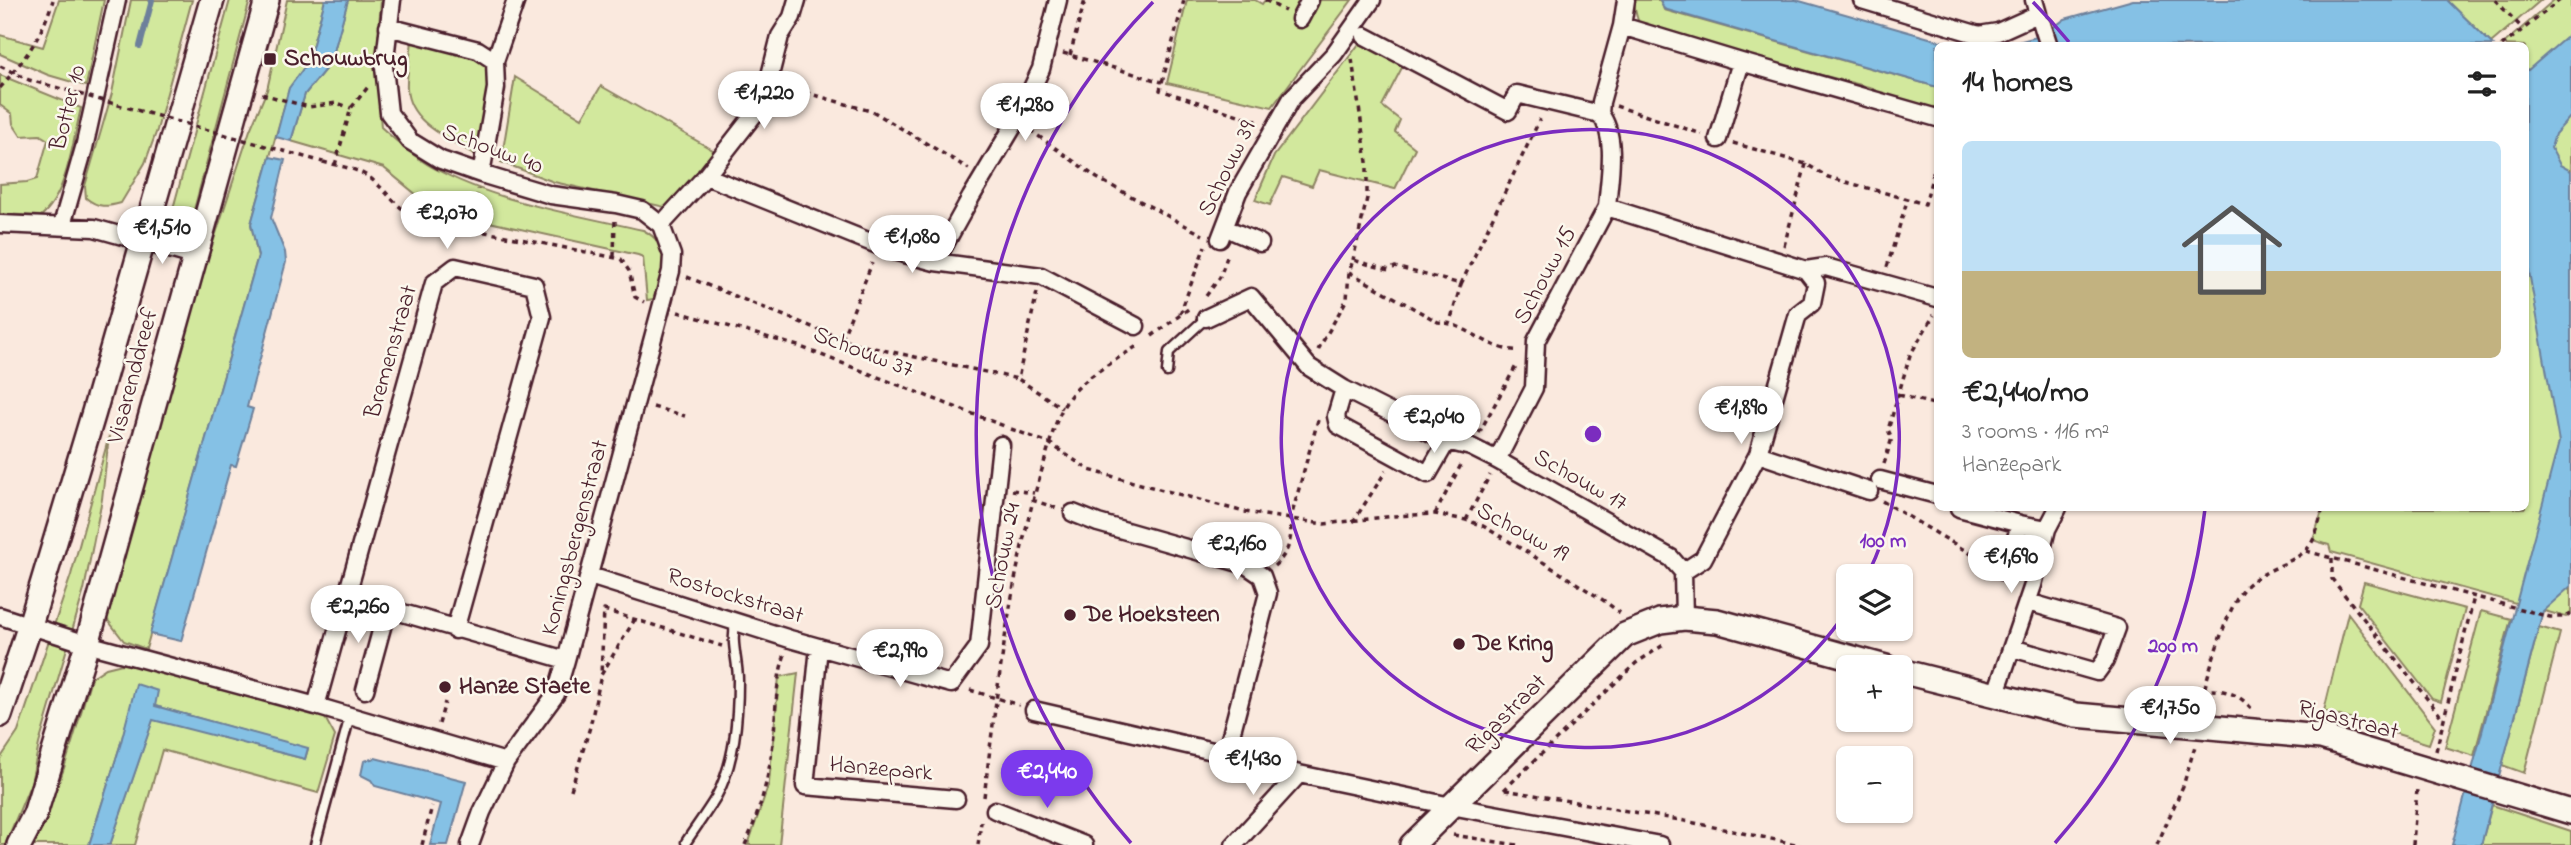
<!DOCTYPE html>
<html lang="en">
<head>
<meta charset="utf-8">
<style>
	body { margin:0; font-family:"Indie Flower",sans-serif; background:#f6f6f6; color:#222; height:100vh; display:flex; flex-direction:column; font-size:26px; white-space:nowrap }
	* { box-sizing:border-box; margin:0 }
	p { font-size:23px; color:#767676 }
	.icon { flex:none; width:38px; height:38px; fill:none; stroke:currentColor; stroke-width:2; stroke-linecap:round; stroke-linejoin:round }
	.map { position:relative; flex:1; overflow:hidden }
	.sheet { position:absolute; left:1934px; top:42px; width:595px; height:469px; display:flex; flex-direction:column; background:#fff; border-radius:10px; box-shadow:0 2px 5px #0004 }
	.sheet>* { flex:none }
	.fabs { position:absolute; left:1836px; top:564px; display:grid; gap:14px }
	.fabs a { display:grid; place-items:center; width:77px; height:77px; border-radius:10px; background:#fff; box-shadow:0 2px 5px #0004; font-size:35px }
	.price { position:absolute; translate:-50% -60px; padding:0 16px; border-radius:24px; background:#fff; color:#222; font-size:23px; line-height:46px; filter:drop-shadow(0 2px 4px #0008) }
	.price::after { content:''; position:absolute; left:50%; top:42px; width:21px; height:16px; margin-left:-10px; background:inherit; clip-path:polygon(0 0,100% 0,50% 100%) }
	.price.active { background:#7c3aed; color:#fff }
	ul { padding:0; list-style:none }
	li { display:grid; align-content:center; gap:14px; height:371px; padding:0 28px }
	li span { display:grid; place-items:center; height:217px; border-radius:10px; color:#555 }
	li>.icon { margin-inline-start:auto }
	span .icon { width:126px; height:126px; fill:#fffc; stroke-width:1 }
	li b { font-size:30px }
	h2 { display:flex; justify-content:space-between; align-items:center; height:84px; padding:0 28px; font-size:30px }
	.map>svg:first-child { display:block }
</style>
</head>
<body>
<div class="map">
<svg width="2571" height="845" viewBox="0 0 2571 845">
	<rect width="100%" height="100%" fill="#fae9de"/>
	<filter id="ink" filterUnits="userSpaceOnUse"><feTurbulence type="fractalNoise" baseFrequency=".0143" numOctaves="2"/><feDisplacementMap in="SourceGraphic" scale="14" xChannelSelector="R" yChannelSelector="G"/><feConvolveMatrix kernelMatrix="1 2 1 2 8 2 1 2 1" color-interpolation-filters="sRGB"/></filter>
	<g filter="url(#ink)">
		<path fill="#d2e89d" stroke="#8e8464" stroke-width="2" d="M59,0h45l-18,86 -38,-11 -48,-21v-19l43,12z
			M131,0h61l-35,130 -12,33 -24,40c-14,4 -23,5 -35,-5l-1,-12 27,-93z
			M230,0h20l-59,221 -20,-5z
			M287,0h38l-17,62 -19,27 -38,135 7,32 -112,393 -22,-8 -17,-22 96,-346 47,-143 17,-40z
			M348,0h33l-5,67 5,60c15,14 32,29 51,40 63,35 140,47 211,63 32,17 21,41 11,69l-7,1 -4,-43 -5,-2 -203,-45 -51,-42 -93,-27 14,-47 26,-32z
			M1187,0h68l7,4 3,-4h87l-80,107 -105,-24z
			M1633,0h27l4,10 273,77v24l-65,-17 1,-6 -233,-59z
			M2447,0h94l-50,43z
			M2554,0h17v614l-5,3 -235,-65 -2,-7 -16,-5 10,-32h202v-462l-23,-1z
			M412,40l70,18 7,8v12l-14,77c-25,-16 -66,-32 -68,-66 -1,-16 4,-34 5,-49z
			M1359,44l29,9 17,9 -23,44 18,14 -5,12 20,16 -20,41 -76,-19 -7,16 -29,-9 -13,28 -15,-5 19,-44z
			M0,75l81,33c-8,33 -14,87 -40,108l-41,-2v-30l27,-2 10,-3 11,-39 -8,-5 -19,1 -8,-12 -1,-10 -12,-9z
			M515,77l67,41 19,-32 117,67 -49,55 -115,-26 -53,-20z
			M109,436l-7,63 -18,91 -45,154 -8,39 -26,62h-5v-86l18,-27 53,-157z
			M2364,582l101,27 -24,93 -9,-3 -74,-95z
			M2481,611l30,8 -37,137 -29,-9z
			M2348,613l87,114 -6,17 -105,-33z
			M2539,627l21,6 -36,140 -22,-8z
			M122,664l19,3 183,49 11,20 -17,57 -156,-43 -27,95h-25l43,-126 152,40 3,-10 -153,-43 -18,-22 -17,62 -31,99h-62c34,-49 47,-111 64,-167l15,-10z
			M798,673l-19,172h-31l21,-62 10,-106z
			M2492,805l79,26v14h-90z"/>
		<path fill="#85c1e5" stroke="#6d809b" stroke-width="2" d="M325,0h23l-17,62 -26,32 -14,47 -15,-4 13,-49 19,-26z
			M1660,0h136l158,45 -17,1v41l-273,-78z
			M2133,0h314l46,45 -489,1 39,-11 22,-16z
			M2571,33v83l-16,18 -4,14 9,17 11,6v415l-28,25 -62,234h-29l107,-403 -34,-193v-180l3,1z
			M270,157l15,3 -14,58 14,34 1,10 -39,145 6,2 -17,57 -5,-1 -50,176 -31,-7 108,-378 -7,-32z
			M136,684l22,7 -3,15 153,42 -3,11 -152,-39 -43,125h-21l31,-99z
			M375,758l91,23 -18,64h-18l11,-41 -66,-18 -4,-6 -10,-5 3,-14z"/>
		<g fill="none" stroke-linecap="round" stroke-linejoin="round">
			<path stroke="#6d809b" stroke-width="6" d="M140,46l12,-46"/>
			<g stroke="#4a1f2b" stroke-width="13">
				<path id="lane" d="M1167,372l2,-20 37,-34
					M686,842c10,-15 21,-30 30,-45 19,-34 22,-79 22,-117 0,-20 -8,-39 -2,-58
					M315,845l35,-129"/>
			</g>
			<g stroke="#4a1f2b" stroke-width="21">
				<path id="street" d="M392,0l-8,67 5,46 21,28 31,19 40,14 70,21 65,9 26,6 19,15
					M1862,0l117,35 19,-3 40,-18 -4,-14
					M1300,19l10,-19
					M2042,24l7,22
					M1622,26l4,-26
					M388,27l90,23 17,11 1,27 -15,86
					M1365,36l143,75 9,-17 83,20
					M495,61l21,-61
					M1718,139l23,-77
					M706,176l184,74 45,12 106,14 95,50
					M1607,207c2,-28 11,-70 -7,-93l1,-12 21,-76 119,36 196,56
					M0,224l94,4 100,28
					M62,225l22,-77 33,-148
					M661,225l45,-49 57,-73 17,-67 12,-19 5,-17
					M1235,232l25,11
					M1220,239l18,-47 54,-94 42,-44 38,-54
					M935,262l36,-65 46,-77 24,-51 17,-69
					M1806,270l20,-3 111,31
					M1206,318l45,-21 58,70 35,22 103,52 24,6 26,13 174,98 12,14
					M1344,389l-8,27 2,9 90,49 19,-33
					M1758,454l111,37
					M1497,460l37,-72 2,-47 71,-134 199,63 10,13 -4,20 -14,11 -40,140 -55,105 -20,13 1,46
					M1880,480l57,15
					M1959,508l61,16 27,5
					M1073,513l25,10 148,42 16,11 6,17 -42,161
					M2006,573l14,-49
					M590,576l200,63 161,45 28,-38 22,-201
					M347,597l219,63
					M0,616l87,28 229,62 190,56
					M819,647l-14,139 151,13
					M2012,648l85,24 8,-11 12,-33 -89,-26
					M365,690l22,-81
					M1995,696l38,-111 14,-56 11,-21
					M316,706l118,-423 21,-16 79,18 8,32 -87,313
					M1034,710l192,44 73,20 152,32 209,39
					M995,810l89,35
					M470,845l12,-33 24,-50 50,-68 10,-34 105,-389 1,-16 -11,-30
					M1234,845l65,-71"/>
			</g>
			<g stroke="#4a1f2b" stroke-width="28">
				<path id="secondary" d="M1900,671l176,44 245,22 250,75
					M0,715l30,-90 64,-213 118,-412
					M19,845l16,-31 52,-170 180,-644
					M1412,845l213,-210 35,-14 24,-3 33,3 169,46"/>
			</g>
			<path stroke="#4a1f2b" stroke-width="3.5" stroke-dasharray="5 5" stroke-linecap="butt" d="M1184,0l-24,90 100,32
				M1265,0l20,11
				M2495,0l28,29
				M2502,46l58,-46
				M1063,53l99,29
				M1070,55l15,-55
				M1352,59l15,103v36l-14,62
				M0,66l29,14 48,13
				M786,87l88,25 95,57
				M0,88c26,-31 41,-49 53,-88
				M262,94l47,13 28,-4 14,5
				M1616,106l86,28
				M1030,130l67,48 106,57
				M1733,143l73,21 22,13 97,27 12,-45
				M323,162c15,4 34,6 47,16 21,16 23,29 50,41l201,40 8,12 6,26 9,5
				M335,165l16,-57 17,-21
				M471,229l7,-40
				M1784,246l22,-82
				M614,256l1,-36
				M1887,267l20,-66
				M1349,272l89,50c30,1 52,31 82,28
				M687,277l168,67 163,35
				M1461,284l79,-165
				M1037,292l-19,87 44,29
				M1206,296l14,-19 8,-23
				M678,312l120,34 206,80
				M1180,314l25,-68
				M1152,336l39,-29
				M842,339l30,-76
				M1318,350l29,-51 2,-27 4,-12 36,10 6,-3 66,17 -11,38
				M1899,395l38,10
				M653,407l32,9
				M1011,429l38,14 40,27 155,42 80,12 70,-8 41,-2 31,6 17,6 44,26 79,50 14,11
				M1479,433l37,-67
				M1884,464l8,-26 -4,-8 22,-75 24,-40
				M1012,490l22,3
				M1032,500l25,8
				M1882,501l108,64
				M1435,514l28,-53
				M1466,520l24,-45
				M1353,522l33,-51
				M2306,551l244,66h16l5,-3
				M2332,558v21l112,141
				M1274,566c14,-12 19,-27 16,-45l28,-101
				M635,619l-34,56 3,-65 118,36
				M970,690l49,15
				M2174,702c24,-16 57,-18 77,6
				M2200,707c6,-28 27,-101 45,-120 13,-15 55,-27 63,-39 9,-11 11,-27 15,-40
				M439,724l6,-22
				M2436,751l38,-154
				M571,790l19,-63 11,-52
				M1504,790l132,-127 29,-19
				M1505,790l175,30 120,25
				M984,797c14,-112 26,-226 60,-334 7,-23 12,-50 28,-69 17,-20 46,-35 68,-50
				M1453,835l64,10
				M422,845l10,-39
				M745,845c16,-36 25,-71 29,-111 2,-27 2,-54 11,-80
				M978,845l3,-23
				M2157,845l26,-59 12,-40
				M2413,845l4,-57"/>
			<use href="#lane" stroke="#fbf7ec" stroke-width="8"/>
			<use href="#street" stroke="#fbf7ec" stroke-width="16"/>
			<use href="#secondary" stroke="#fbf7ec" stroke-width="23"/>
			<path stroke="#4a1f2b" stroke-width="3.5" stroke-dasharray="5 5" stroke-linecap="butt" d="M79,94l244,68"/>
		</g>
	</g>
	<g fill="none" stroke="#7b2cbf" stroke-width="3.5">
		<path d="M1848 609A309 309 0 1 1 1868 574"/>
		<path d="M2205 509A617 617 0 0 1 2055 843M1131 843A617 617 0 0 1 1153 2M2033 2A617 617 0 0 1 2069 42"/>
	</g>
	<g fill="#4a1f2b" stroke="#fbf7ec" stroke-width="2.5">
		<rect x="263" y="52" width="14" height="14" rx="3.5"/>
		<circle cx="1070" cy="615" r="7"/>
		<circle cx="1459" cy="644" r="7"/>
		<circle cx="445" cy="687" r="7"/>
	</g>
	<g text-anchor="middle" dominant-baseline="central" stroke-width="5" stroke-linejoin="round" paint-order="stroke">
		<g font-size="24" font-weight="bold" fill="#4a1f2b" stroke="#fbf7ec" text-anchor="start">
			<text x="284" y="59">Schouwbrug</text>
			<text x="1084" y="615">De Hoeksteen</text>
			<text x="1473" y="644">De Kring</text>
			<text x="459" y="687">Hanze Staete</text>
		</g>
		<g font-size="24" fill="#4a1f2b" stroke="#fbf7ec">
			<text transform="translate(69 108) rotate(-76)">Botter 10</text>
			<text transform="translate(492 150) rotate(20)">Schouw 40</text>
			<text transform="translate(1228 169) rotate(-64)">Schouw 39</text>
			<text transform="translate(1546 276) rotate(-62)">Schouw 15</text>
			<text transform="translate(392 352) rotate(-74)">Bremenstraat</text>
			<text transform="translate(863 353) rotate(21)">Schouw 37</text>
			<text transform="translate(134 376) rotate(-75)">Visarenddreef</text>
			<text transform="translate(1580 481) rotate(29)">Schouw 17</text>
			<text transform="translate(1522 533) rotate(28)">Schouw 19</text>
			<text transform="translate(576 538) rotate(-75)">Koningsbergenstraat</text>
			<text transform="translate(1004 556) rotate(-79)">Schouw 24</text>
			<text transform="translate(735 597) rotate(17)">Rostockstraat</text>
			<text transform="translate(1507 715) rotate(-45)">Rigastraat</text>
			<text transform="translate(2348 721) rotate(14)">Rigastraat</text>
			<text transform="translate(881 770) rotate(5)">Hanzepark</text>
		</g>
	</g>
	<circle cx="1593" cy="434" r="10" fill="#7b2cbf" stroke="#fbf7ec" stroke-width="3.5"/>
	<g font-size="21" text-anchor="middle" font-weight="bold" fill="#7b2cbf" stroke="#fbf7ec" stroke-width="5" stroke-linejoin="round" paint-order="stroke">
		<text x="1883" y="547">100 m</text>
		<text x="2173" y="652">200 m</text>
	</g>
</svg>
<div class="fabs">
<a><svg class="icon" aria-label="layers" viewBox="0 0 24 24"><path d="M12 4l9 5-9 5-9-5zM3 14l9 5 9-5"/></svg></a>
<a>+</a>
<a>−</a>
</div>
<b class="price" style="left:764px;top:131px">€1,220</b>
<b class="price" style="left:1025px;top:143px">€1,280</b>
<b class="price" style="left:447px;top:251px">€2,070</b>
<b class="price" style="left:162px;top:266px">€1,510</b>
<b class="price" style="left:912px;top:275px">€1,080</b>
<b class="price" style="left:1741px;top:446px">€1,890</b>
<b class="price" style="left:1434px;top:455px">€2,040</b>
<b class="price" style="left:1237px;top:582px">€2,160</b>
<b class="price" style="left:2011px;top:595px">€1,690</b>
<b class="price" style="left:358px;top:645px">€2,260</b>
<b class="price" style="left:900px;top:689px">€2,990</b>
<b class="price" style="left:2170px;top:746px">€1,750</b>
<b class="price" style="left:1253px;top:797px">€1,430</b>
<b class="price active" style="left:1047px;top:810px">€2,440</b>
<section class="sheet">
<h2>14 homes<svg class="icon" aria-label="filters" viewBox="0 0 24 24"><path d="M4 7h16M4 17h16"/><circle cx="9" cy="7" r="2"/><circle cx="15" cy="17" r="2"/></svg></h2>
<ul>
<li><span style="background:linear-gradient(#bfe0f5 60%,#c2b280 0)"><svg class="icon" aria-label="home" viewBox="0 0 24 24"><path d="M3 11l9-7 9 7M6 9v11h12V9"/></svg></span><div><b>€2,440/mo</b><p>3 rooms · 116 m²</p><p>Hanzepark</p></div></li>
</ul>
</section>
</div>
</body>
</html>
